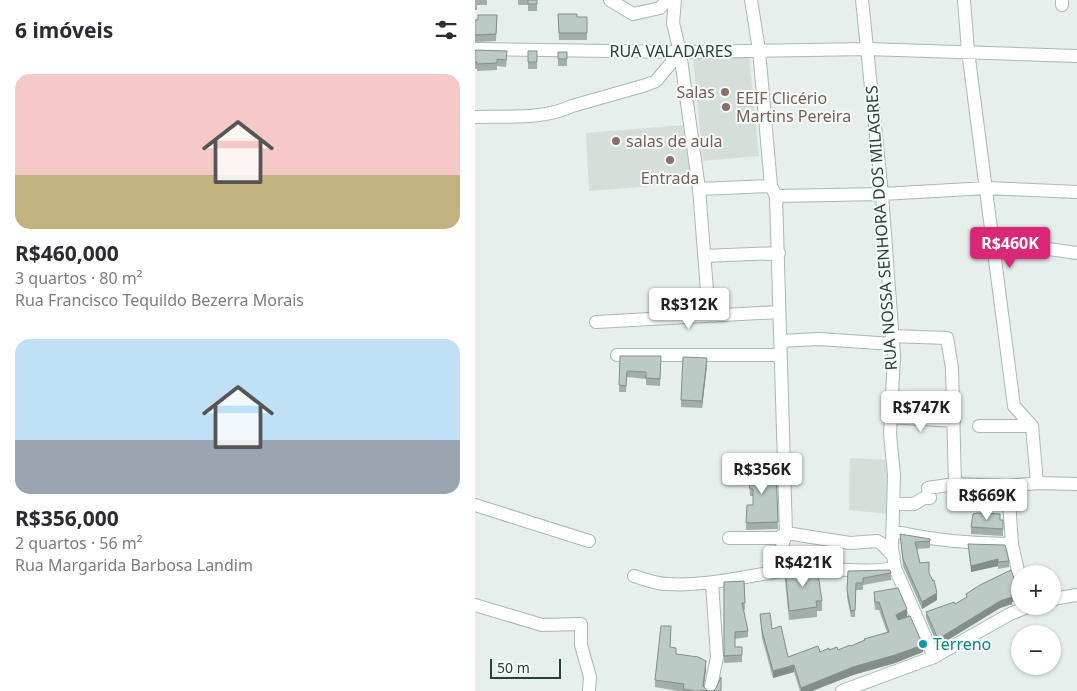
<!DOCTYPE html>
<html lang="pt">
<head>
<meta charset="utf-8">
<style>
	body { margin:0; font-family:"Noto Sans",sans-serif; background:#f2f2f3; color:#2b2b33; height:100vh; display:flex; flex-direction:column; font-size:19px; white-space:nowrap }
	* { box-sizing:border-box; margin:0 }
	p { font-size:16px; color:#7c7c81 }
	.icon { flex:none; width:28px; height:28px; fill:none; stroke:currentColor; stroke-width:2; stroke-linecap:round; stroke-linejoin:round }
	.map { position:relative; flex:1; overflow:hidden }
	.panel { display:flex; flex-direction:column; background:#fff; width:475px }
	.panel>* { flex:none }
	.buttons { position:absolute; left:536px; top:565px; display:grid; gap:10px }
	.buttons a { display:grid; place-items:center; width:50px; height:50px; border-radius:50%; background:#fff; box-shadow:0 1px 4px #0004; font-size:25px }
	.scale { position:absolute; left:15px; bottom:12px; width:71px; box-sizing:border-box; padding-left:5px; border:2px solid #24423a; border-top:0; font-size:14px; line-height:18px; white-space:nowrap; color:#24423a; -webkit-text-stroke:4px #f7fbf9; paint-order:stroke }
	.price { position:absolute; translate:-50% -42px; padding:0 11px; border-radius:5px; background:#fff; color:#222; font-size:16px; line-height:32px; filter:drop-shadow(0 1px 2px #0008) }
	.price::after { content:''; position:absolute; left:50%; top:30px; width:15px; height:11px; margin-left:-8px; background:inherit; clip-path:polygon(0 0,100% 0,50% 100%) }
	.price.active { background:#db2777; color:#fff }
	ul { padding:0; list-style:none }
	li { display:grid; align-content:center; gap:10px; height:265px; padding:0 15px }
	li span { display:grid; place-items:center; height:155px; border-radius:15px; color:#555 }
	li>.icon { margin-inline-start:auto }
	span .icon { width:90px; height:90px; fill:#fffc; stroke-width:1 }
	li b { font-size:21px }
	h2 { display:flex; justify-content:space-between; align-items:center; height:60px; padding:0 15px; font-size:21px }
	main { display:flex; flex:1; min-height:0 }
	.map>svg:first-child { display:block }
</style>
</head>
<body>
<main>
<section class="panel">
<h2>6 imóveis<svg class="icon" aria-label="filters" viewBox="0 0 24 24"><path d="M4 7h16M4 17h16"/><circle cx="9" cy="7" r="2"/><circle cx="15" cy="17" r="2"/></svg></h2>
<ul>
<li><span style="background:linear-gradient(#f6c9c9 65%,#c2b280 0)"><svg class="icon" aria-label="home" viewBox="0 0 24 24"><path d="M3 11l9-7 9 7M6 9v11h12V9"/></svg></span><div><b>R$460,000</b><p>3 quartos · 80 m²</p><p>Rua Francisco Tequildo Bezerra Morais</p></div></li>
<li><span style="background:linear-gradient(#bfe0f5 65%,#9aa5b1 0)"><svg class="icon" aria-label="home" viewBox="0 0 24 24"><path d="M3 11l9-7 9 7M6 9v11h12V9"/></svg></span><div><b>R$356,000</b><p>2 quartos · 56 m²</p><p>Rua Margarida Barbosa Landim</p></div></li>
</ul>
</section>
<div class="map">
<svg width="602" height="691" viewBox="0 0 602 691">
	<rect width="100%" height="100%" fill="#e6efeb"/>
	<path fill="#d4dfda" d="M274,55l10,101 -56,5 -10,-103z
		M208,125l8,58 -102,8 -3,-58z
		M375,458l40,2 -2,54 -39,-4z"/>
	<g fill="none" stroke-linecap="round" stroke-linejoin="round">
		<g stroke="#a8b8b2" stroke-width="14">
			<path id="minor" d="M135,0l23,14 27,-6 7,-8
				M200,0l-2,23 7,29 19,137 10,127
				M276,0l8,50 12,136 5,10 10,337 -11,38
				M387,0l20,194 12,162 -4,78 4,41 -2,73 3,20 39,89
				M489,0l4,51 46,355 18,20 5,57
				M587,5v-5
				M0,49l205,3 187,-3 210,7
				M0,117c32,-1 67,3 97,-11l74,-21 10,-4 24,-29
				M224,189l72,-3
				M301,196l106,-2 105,-6 90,4
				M518,241l84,12
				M229,256l75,-3
				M121,322l183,-10
				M417,336l55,2 5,30 3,116
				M305,341l39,-2 74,5
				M142,355h163
				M415,417l64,4
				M504,426h53
				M533,486l4,58 8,36
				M419,504h20l10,-6h6l-2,-10 27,-4 53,2 29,-3 40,1
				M0,505l114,36
				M418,531c42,10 77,12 119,13
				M254,538h49l8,-5 64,10 27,-2 5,3 12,13
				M159,576c10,3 22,8 33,8 46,3 91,-12 136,-15 31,-2 61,5 92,-1
				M578,599l24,-4
				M0,605l67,20 39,-1v21l9,32 -1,14
				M235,691l7,-34 -5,-74
				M367,691l92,-34 76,-43 20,-8"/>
		</g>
		<use href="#minor" stroke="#fff" stroke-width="12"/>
	</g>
	<path fill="#a1aea9" d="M0,0h12v5h-10v5h-2z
		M43,0h19v11h-9v-6h-10z
		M83,14l19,3h10v23h-28z
		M22,15l-1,26 -21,1v-22z
		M0,50l32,8 -1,9 -9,-1v4l-20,1v-2h-2z
		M53,51h9v18h-9z
		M83,52h9v14h-9z
		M145,356h41l-1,30 -14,-1v-6l-19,-2 -1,15h-7z
		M232,365l-5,43 -21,-1v-7z
		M301,468l2,61 -32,1 1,-25h6v-9h-3l-1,-13 -14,1 -1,-14z
		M525,520l3,9v7l-32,-2v-7z
		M425,534l30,5v9l-14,1 4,14 9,10 8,27 -15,9 -19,-43z
		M493,544l41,17v6l-11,2v-3l-27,6z
		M310,569l37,32v10h-5v6l-28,3 -4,-41z
		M373,571l43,2v7l-28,5v5h-7l-1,27h-4l-4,-20z
		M539,578l-2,26 -12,4 -62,38 -12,-28v-6l29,-8 11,-6v-4z
		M269,581l1,29h-1l4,21v6l-13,2v8h7v15l-18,1v-81z
		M399,592l33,25 16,35 -28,11 -42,12 -41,16h-12l-6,-19 -21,6 -11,-40 -2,-24 12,15 16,28 32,-5 9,-2h9l13,-4 36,-14 -8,-22h-4l-1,-11z
		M196,634l-1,13 6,7 30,15 -2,18 4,4h13h-43l-23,-4v-7z"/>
	<path fill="#838d89" d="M232,358v7l-5,43v-7z
		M523,559v7l-27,6v-6z
		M462,593v7l-15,9v-7z
		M545,593v7l-8,2v2l-12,4 -62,38v-7l73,-44z
		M432,609v8l-11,6v-8z
		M448,645v7l-28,11 -42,12 -41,16h-11v-3l52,-21z
		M231,661v8l-3,21v-4z
		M319,665v7l-21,6v-7z"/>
	<path fill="#bbcac4" stroke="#838d89" d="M53,0h9v4h-9z
		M83,14h19v3h10v16h-28z
		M3,15h19l-1,19 -21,1v-15h3z
		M0,50l32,1 -1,9 -9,-1v4l-20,1v-2h-2z
		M53,51h9v11h-9z
		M83,52h9v7h-9z
		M145,356h41l-1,23 -14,-1v-6l-19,-1 -1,15 -7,-1z
		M208,357l24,1 -5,43 -21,-1z
		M301,468l2,54 -32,1 1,-18h6v-16h-3l-1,-12h-14l-1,-7z
		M502,513l23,1v6h3v9l-32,-2 2,-13z
		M425,534l30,5v2l-15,1 5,21 9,-1v11l4,8 1,-1 3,13 -15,9 -19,-43z
		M493,544l37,1 4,16 -11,1v-3l-27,7z
		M342,567l5,34h-6l1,6 -28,4 -4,-42z
		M415,570l1,3 -28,5v5h-7l-1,27 -4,1 -4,-21 1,-19z
		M536,570l3,8 4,3 2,12 -9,2 1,2 -12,4 -62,38 -12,-27 28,-10 1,2 12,-7 -1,-3 14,-9z
		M269,581l1,22h-3l6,28 -13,1v15h7v8l-18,1v-74z
		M423,588l9,21 -11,6 2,5 12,-4 13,29 -28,10 -42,12 -52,21 -7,-23 -21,6 -11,-40 -2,-17 10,-1 2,16 9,-3 7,31 30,-11 2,6 9,-4v2l8,-3 1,3 12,-5 1,1 14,-6 -1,-1 25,-7 -10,-30h-4l-1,-10z
		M186,626h10l-1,21 6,1v6l22,3 8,4 -3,25 5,5h5l3,-3 5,-11v14h-15l-5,-1v1h-6l-12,-2 1,-5 -29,-4z"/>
	<g fill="#8d6e63" stroke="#f7fbf9" stroke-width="2">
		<circle cx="250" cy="92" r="5"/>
		<circle cx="251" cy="107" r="5"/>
		<circle cx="141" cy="141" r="5"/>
		<circle cx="195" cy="160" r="5"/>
	</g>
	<circle fill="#0f9aa8" stroke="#f7fbf9" stroke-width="2" cx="448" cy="644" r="5"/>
	<g text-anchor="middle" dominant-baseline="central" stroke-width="4" stroke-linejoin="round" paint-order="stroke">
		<g font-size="16" fill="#24423a" stroke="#f7fbf9">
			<text x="196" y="51">RUA VALADARES</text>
			<text transform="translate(406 228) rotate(-94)">RUA NOSSA SENHORA DOS MILAGRES</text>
		</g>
		<g font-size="16" fill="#785e54" stroke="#f7fbf9" text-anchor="start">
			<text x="240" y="92" text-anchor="end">Salas</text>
			<text x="261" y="98">EEIF Clicério<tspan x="261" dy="18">Martins Pereira</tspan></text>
			<text x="151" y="141">salas de aula</text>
			<text x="195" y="178" text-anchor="middle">Entrada</text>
		</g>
		<g font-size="16" fill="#0d838f" stroke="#f7fbf9" text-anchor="start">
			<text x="458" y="644">Terreno</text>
		</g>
	</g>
</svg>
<div class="buttons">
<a>+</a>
<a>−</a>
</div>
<div class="scale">50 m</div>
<b class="price active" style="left:535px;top:269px">R$460K</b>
<b class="price" style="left:214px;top:330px">R$312K</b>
<b class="price" style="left:446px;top:433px">R$747K</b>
<b class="price" style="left:287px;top:495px">R$356K</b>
<b class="price" style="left:512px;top:521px">R$669K</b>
<b class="price" style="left:328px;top:588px">R$421K</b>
</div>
</main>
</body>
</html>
